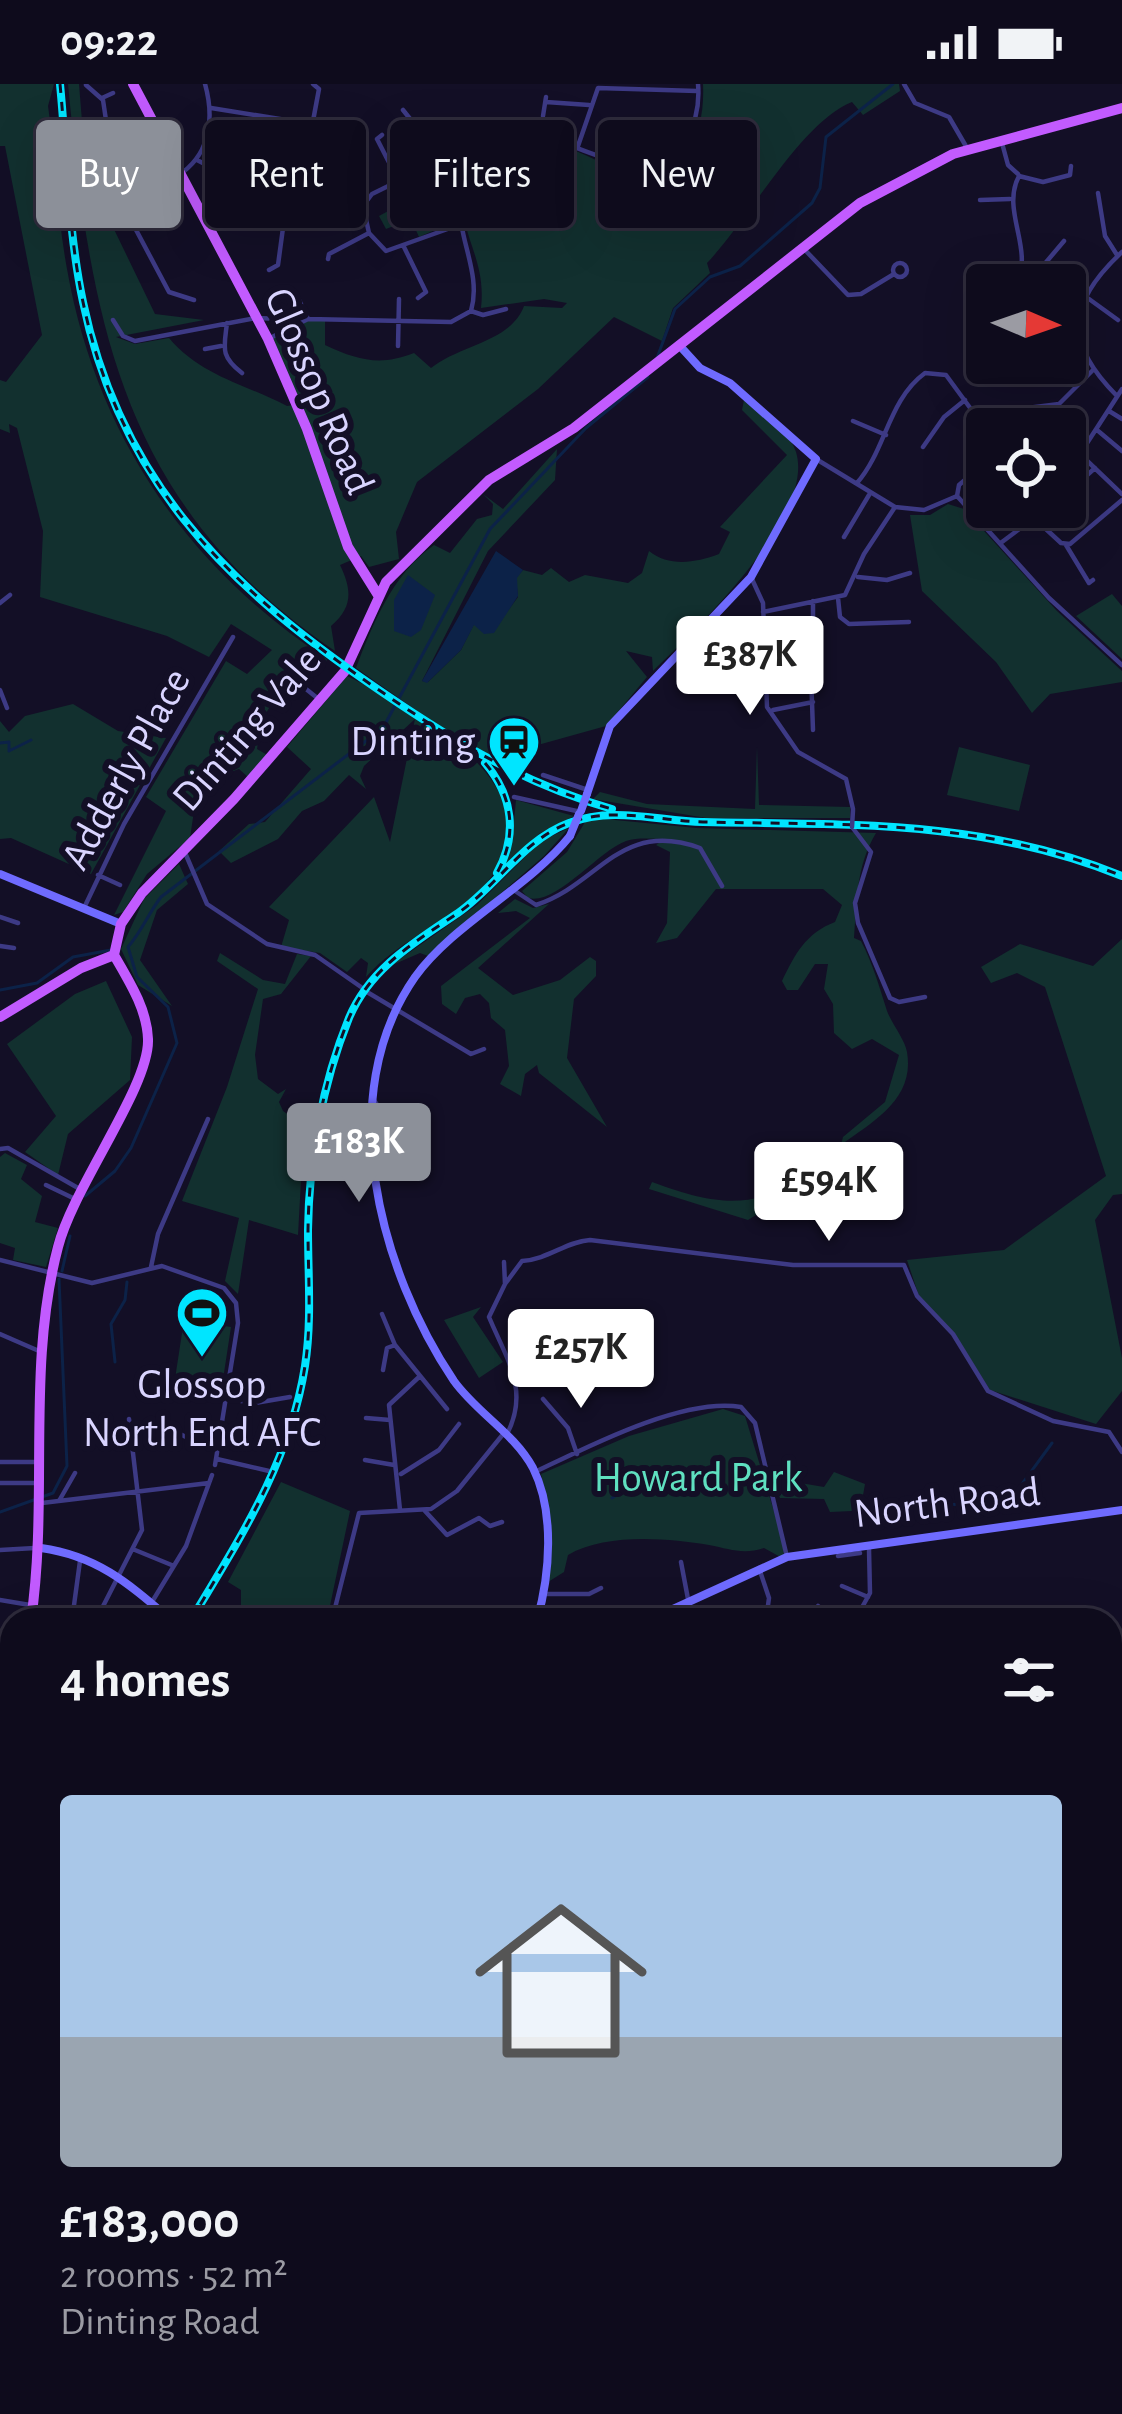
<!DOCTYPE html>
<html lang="en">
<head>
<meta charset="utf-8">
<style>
	body { margin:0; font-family:"Alegreya Sans",sans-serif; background:#1c1929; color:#f1f3f6; height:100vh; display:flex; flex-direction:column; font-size:45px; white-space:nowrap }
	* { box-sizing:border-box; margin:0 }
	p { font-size:39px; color:#9b9ba3 }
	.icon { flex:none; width:66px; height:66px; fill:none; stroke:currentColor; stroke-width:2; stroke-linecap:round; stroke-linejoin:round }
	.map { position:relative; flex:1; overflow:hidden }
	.side { position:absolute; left:0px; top:1524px; width:1122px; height:807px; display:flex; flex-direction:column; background:#0e0b1c; border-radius:36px 36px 0 0; box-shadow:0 12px 48px #0002,0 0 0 3px #2e2b3b }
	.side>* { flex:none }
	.top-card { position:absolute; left:36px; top:36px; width:1050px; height:108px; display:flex; gap:24px }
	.needle { width:78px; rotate:92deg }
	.fabs { position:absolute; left:966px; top:180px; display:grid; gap:24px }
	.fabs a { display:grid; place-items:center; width:120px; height:120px; border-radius:12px; background:#0e0b1c; box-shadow:0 12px 48px #0002,0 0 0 3px #2e2b3b; font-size:60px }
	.price { position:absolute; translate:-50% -102px; padding:0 27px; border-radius:12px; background:#fff; color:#222; font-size:39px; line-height:78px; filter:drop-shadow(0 3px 6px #0008) }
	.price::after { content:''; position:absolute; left:50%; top:72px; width:36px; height:27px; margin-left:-18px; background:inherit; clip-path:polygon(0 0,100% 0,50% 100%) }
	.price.active { background:#8c9099; color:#fff }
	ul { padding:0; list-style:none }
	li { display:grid; align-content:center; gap:24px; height:636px; padding:0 60px }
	li span { display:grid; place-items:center; height:372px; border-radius:12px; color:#555 }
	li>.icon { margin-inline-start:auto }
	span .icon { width:216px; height:216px; fill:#fffc; stroke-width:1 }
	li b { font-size:51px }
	h2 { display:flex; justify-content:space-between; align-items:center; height:144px; padding:0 60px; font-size:51px }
	.chip { padding:0 42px; border-radius:12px; background:#0e0b1c; box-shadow:0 12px 48px #0002,0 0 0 3px #2e2b3b; font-size:42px; line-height:108px }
	.chip.active { background:#8c9099; color:#fff }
	.status { display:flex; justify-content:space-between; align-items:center; height:84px; padding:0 60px; background:#0e0b1c; direction:ltr }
	.status svg { height:33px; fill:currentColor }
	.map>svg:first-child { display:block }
</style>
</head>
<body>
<div class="status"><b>09:22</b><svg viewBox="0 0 49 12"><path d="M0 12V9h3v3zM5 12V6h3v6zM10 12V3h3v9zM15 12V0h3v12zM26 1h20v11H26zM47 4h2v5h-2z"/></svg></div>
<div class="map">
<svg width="1122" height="2330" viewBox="0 0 1122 2330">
	<rect width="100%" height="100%" fill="#130f26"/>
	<path fill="#12302f" d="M0,0h54l-6,22c8,54 9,109 19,163 29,165 120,299 260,390l-2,6 -33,4 -30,51 -5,29 12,7 -20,22 -10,-9 -22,8 1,9 -24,25 -4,27 -43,36 -24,38 -9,3 52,-104 -20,-14 80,-136 21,13 25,-24 -41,-26 -22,33 -42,-21 -127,-39 3,-66 -26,-103 -8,-4 1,9 -10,-4v-49l6,2 36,-47 -37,-189h-5z
		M68,0h11l5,62 7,7 5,39 59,122 49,6 -88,17 19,7 34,-6c32,38 76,46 118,68l8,-1 -25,-65 38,-20 17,1v24c34,16 56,21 89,8l17,15c28,-23 80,-26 93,-62l38,2 5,-5 -23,-4 -63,9c8,-70 -51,-88 15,-159 18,-5 38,-9 56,-6 19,4 36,14 53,21 68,24 101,-14 98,-80h196l1,7 -37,24 -11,-13c-51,20 -102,116 -145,161l3,10 -37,35 -11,33 -48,-24 -76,72 -121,93 -21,50 3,27 -30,8 -8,-11 -21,9c12,25 13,42 -9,61l4,25c-213,-145 -244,-326 -267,-567z
		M440,77l26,10 -9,34 -19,6 6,15 -25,11 -8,-18 -25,10 -7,-13 68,-37z
		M744,316c18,15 45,30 52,52 20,64 -102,179 -143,219l-1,-14 -26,-6 21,26 -41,49 -97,27 -4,10 -52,-27 -97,-68c16,-42 36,-94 78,-123l16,8 27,-34 15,-4 1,-11 -10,-10 20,15 54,-60 -2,31 -67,71 -66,130 6,1 33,-32 13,-26h24l20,-27 -2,-19 7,-8 19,5 9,-7 18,14 16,-7 43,8 14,-10 7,-22c20,16 46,12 70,3l11,-22 -10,-5 67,-72 -45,-45z
		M948,420l16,5 93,102 65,60v11l-72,12 -18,19 -36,-51 -74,-71 -12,-76h20z
		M1112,510l10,12v53l-46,-43z
		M347,592c74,36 229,122 130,217 -34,32 -79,48 -111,84l2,-14 -7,-5 -14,14 -27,-19 -39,-6 8,-27 -20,-13 105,-110 16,45 25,-123 -51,47 -4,10 6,13 -17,-14 -25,26 -22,10 -24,28 -47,24 -12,-12 30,-27 16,-2 46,-53 -24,-22z
		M73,620l45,27 48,7 -75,136 -80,-36 -11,1v-118l9,11 16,-16z
		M757,663l2,58 91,2v11h-144l-113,-19 7,-7 47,12 108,5z
		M959,663l71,18 -11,46 -72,-16z
		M516,716l58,16 -35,18 -36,36 9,-28z
		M595,734l101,10 180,5c-20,33 -19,68 -22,105l7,3c12,23 18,45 26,70 5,13 18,29 20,41 8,47 -33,69 -66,93l2,-8 42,-35 14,-47 -27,-16 -20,10 -18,-16 -1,-29 -9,-15 4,-25h-13l-17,26h-11l-5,-9c13,-27 24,-48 53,-59l7,-17 -19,-16h-107l-39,49 -21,5 11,-20 3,-71 -14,-7 9,-6c-13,0 -27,-2 -39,2 -28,10 -70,65 -98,57l-6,-7 45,-39 18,-30z
		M569,744l-25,28 -116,100 -8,-3 -30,13 87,-61 64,-64z
		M179,780l9,20 -31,26 -17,50 32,46 -34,-21 -17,-36 23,-50z
		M515,815l18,9 16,-4 -71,64 35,27 47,-15 30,-23 6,4v15l-22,23 -7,59 40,69 -68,-54 -2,-8 -12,9 -4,22 -21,-12 9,-18 -4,-36 -14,-12 -2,-15 -9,-9 -15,4 -9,16 -14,-10 -1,-18 89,-68 -14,-7 -18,2z
		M1122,855v255l-9,1 -18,25 27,138v33l-26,33 -106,-34 -36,-57 -35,-37 -12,-36 97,-10 102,-74 -61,-189 -28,-14 -26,10 -10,-16 39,-23 73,22z
		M220,869l43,27 22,4 12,-30 14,2 -30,38 -18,5 -8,56 3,24 20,15 8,-5 -7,13 4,9 21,15 -6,109 -49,-15 -11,74 -13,-13 14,-63 -57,-17 45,-114 31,-98 -41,-28z
		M106,897l26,56 -2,43 -62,54 -10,41 -33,-23 31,-36 -49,-72 68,-50z
		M5,1069l22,12 -6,14 21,17 -7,26 23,6 -12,39 -33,-7 2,-12 -15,-5v-86z
		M838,1080l-90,56 -99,-31 3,-7c86,32 107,21 186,-18z
		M481,1223l-8,10 30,45 -24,16 -35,-58z
		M184,1236l47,7 -11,72 -47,-7z
		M723,1325l22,7 38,125 1,18 -20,-11c-21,7 -34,1 -55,-3 -42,-7 -104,-12 -141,10l-4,17 -16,10 1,-73 -8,-35 88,-38z
		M834,1388l31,12 -3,17 -10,10 -22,1 -6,-13 -44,-1 -9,-20 53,9z
		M281,1398l69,29 -23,109h-86v-30l-13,-8z
		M1110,1610l12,6 -7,32 7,5v166l-7,5 -5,-4z
		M9,2218l3,43 -11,4 6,25 5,1v28h35l-1,11h-42l-4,-110z
		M792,2319l58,9 -6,-9h265l10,11h-312z"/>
	<path fill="#0c2248" d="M496,467l27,19 -6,8 1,18 -24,37 -10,1 -10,-9 -13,25 -34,33 -5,-2z
		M408,491l27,20 -14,35 -10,7 -17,-6v-31z"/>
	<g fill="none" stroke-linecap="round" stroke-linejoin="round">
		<path stroke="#0c2248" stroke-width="3" d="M657,274l18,-49 35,-32 30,-11 72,-63 8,-15 6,-51 67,-53
			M0,659l9,-1v9l22,-11
			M0,906l37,-7 36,-26 38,-7
			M85,1112l30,-25 16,-23 46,-105 -9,-36 -31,-30 -9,-30c14,-16 20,-33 33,-50l222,-169 107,-199 96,-101 62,-51
			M62,1187l8,-35
			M115,1278l-4,-38 14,-24 2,-18
			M612,1414l17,-11
			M934,1420l49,1 31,-10 38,-52
			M0,1428l53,-19 14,-27 -8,-187
			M0,2009l12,1
			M488,2319l2,11
			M0,2320l2,10
			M1057,2330l10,-11"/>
		<path stroke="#3d3a85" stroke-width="4.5" d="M313,0l6,5 -6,32
			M904,0l11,19 34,14 18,31
			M86,1l17,15 14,94 52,98 25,8
			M102,14l11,-5
			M546,18l43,3
			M403,26l40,50
			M543,32l3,-19
			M382,51l-5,4 21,41
			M1002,59l6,22 10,9
			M578,62l20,-58 99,3
			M109,65l43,-22
			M197,76c34,18 74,37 113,31 11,-17 19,-48 7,-66l-106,-17
			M183,88c28,-21 31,-56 22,-88
			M1019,92l24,6 27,-7 1,-9
			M263,103v-23
			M1098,109l7,43 12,19
			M980,116l30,-1
			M456,142l-70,25 -17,-18 -6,-27 9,-12 67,-33 29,9
			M404,163l22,45 -8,6
			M805,166l43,45 13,-1 33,-20
			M328,175l1,-5 40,-21
			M893 186a7 7 0 1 1 14 0a7 7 0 1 1-14 0Z
			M269,186l9,-5 10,-74
			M1023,187l19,-4 22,-26
			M1015,201c21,-34 -15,-74 4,-109
			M298,214l10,21
			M1089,215l29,21
			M471,227c15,-51 -37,-101 5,-152 42,-51 100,-5 147,4 52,10 79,-32 75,-79
			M113,236l10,16 12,5 121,-23 27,1 8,8
			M227,239c-3,25 -7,33 15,50
			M968,248l15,15
			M268,255l40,-20 143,3 20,-11 12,4 23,-6
			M975,256l12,-11
			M398,262l1,-47
			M205,265l16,-3
			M1009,294l11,-15
			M1117,312c-52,-52 -52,-91 5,-144
			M1027,324l32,-4 33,-33
			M1109,327l13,8
			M853,337l33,14
			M1097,346l25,21
			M923,363l21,-30 21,-17
			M1065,365l15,5 42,40
			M1080,370l42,-65
			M816,375l79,48 29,3 33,-14 92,102 73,67
			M857,399c29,-33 31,-83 68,-110l21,2 41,56
			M1065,411l30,-27
			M957,412l2,-11 28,-24
			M844,453l25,-42
			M1002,458l32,-24 27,25 9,1 52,-44
			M1066,461l23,38 4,-3
			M751,493l12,26 4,104 31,45 48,27 7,30
			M858,493l29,3 23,-7
			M838,514l2,19 9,7 60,-2
			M0,519l10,-8
			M763,528l82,-17 19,-41 31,-47
			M769,569l44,-8v-44
			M811,591l2,55
			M306,605l10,8
			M0,606l7,18
			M773,626l40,-8
			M543,691l45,15
			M514,713l67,15
			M852,743l19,25 -16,51 3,20 32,75 9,4 26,-5
			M186,771l21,49 60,40 48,11 46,32
			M98,791l22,10
			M512,805l24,16c63,-20 83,-86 164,-57l22,38
			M84,824l40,-84 109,-187
			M0,833l18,6
			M0,862l14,2
			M367,908l104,62 13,-5
			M374,1016c15,20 16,39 29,60
			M0,1065l8,-1 70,40
			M46,1101l27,13
			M0,1176l92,23 70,-17 62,22 12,15 2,20 -23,142
			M504,1178l1,22 -16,33c17,41 41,73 18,117
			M151,1183l7,-33 50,-115
			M505,1200l17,-23c27,-2 43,-19 68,-21l203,25h111l13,31 36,38 35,57 65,30 56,11 13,20
			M382,1230l13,31 52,64
			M0,1250l39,17
			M383,1286l4,-22 8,-3
			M228,1315l27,4 35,-6
			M543,1315l25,29 9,26
			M366,1334l24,2
			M160,1340l30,15 30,5
			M217,1375l52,12
			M365,1376l29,5
			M0,1378h36
			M535,1388c52,-25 148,-75 206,-65l14,16 32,134
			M401,1390l38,-24 20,-26
			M0,1399h36
			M59,1417l16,-28
			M42,1419l167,-20
			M400,1426l-11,-105 30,-28
			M425,1427l22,24 32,-17 11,8 12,-4
			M0,1466l35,-2
			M135,1466l39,16
			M838,1472l22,-3
			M681,1478l7,37
			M759,1484l10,30 -3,22
			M842,1502l26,11
			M544,1510h45l12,-6
			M0,1516l30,5
			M818,1522l16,14
			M72,1536l8,-59
			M96,1536l46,-90 -13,-111
			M141,1536l45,-74 26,-71
			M332,1536l27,-107 72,-4 26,-18 47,-58
			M855,1536l15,-27 -1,-44
			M0,1571l12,2
			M0,1607l12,1
			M0,1855l12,-5
			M0,1906l12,6
			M0,2029l12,-5
			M0,2062v20
			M0,2100l12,3
			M0,2190l12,-1
			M170,2319l3,11
			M494,2319l2,11
			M619,2319l1,11
			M647,2319l15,11
			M783,2319l16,11"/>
		<path stroke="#6f6bff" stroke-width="8" d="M587,710l23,-68 141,-149 65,-118 -86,-76 -30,-15 -21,-23
			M0,790l121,50
			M41,1464c57,8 88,36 130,72
			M537,1536c13,-45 18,-108 -4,-152 -19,-35 -56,-55 -79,-87 -74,-110 -122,-285 -39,-404 38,-53 113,-89 155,-141
			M649,1536l138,-63 335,-47
			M1110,1602l12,-22
			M1110,1915l12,3
			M0,1940l12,-24"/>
		<path stroke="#c25bff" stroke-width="10" d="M133,0l135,255 39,90 41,118 30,48
			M114,871l7,-31 21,-31 92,-94 111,-128 41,-89 103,-102 85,-52 286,-225 93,-49 169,-46
			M0,933l81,-49 33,-13
			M31,1536c18,-124 -5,-252 27,-373 15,-60 92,-161 90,-208 -1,-30 -19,-58 -34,-84
			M0,1680l12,5
			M110,2330v-11"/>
		<g stroke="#00e5ff" stroke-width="8">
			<path id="rail" d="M60,0c7,72 8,147 23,218 36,174 139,279 280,377 79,55 154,103 249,130
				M485,679c28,33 33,72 12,110
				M191,1536c49,-82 99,-158 114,-254 7,-45 3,-90 3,-136 1,-71 14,-146 41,-212 21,-50 66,-76 109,-105 39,-27 65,-73 111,-90 44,-17 89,-2 134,-1 149,3 277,-3 419,54"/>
		</g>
		<use href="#rail" stroke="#130f26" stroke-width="3" stroke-dasharray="9" stroke-linecap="butt"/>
		<path stroke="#3d3a85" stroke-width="4.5" d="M852,743l1,-17"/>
		<path stroke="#6f6bff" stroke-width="8" d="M581,727l6,-17
			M570,752l9,-22"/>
	</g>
	<defs>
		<g id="station-pin" transform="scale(2.7)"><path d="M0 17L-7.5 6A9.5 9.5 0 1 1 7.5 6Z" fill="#00e5ff" stroke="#130f26"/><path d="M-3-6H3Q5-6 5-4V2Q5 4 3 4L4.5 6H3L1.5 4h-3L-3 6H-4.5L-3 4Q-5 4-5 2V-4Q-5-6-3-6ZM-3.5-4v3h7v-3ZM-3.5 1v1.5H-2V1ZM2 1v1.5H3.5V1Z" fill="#111"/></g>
		<g id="stadium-pin" transform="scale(2.7)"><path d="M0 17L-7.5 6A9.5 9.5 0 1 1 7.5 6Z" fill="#00e5ff" stroke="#130f26"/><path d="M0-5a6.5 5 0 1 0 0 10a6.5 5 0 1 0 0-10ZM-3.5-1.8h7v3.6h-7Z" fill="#111"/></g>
	</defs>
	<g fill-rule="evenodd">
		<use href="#station-pin" x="514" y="658"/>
		<use href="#stadium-pin" x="202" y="1229"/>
	</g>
	<g text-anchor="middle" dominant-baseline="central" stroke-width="12" stroke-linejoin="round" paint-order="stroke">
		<g font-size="42" fill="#d9d4ff" stroke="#130f26">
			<text transform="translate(319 307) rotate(67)">Glossop Road</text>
			<text transform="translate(247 645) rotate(-49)">Dinting Vale</text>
			<text transform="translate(126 685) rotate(-61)">Adderly Place</text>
			<text transform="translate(947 1419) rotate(-7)">North Road</text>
		</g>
		<g font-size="42" fill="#d9d4ff" stroke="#130f26" text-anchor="end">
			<text x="475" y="658">Dinting</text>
			<text x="202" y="1301" text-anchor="middle">Glossop<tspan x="202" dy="48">North End AFC</tspan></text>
		</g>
		<g font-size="42" fill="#5fe0c0" stroke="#130f26">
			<text x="698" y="1394">Howard Park</text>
		</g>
	</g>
</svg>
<div class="fabs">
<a><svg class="needle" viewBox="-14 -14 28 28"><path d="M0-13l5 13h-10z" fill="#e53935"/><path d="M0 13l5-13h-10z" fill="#9b9ba3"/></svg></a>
<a><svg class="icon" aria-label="locate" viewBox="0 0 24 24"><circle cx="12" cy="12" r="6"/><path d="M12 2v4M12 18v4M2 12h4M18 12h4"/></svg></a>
</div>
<b class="price" style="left:750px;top:634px">£387K</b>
<b class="price active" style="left:359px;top:1121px">£183K</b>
<b class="price" style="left:829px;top:1160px">£594K</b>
<b class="price" style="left:581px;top:1327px">£257K</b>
<div class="top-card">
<a class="chip active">Buy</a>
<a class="chip">Rent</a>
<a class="chip">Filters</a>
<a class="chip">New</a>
</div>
<section class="side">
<h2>4 homes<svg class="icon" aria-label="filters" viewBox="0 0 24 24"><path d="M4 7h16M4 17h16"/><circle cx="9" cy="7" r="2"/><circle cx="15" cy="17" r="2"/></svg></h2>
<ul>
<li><span style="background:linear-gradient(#a9c7e8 65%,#9aa5b1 0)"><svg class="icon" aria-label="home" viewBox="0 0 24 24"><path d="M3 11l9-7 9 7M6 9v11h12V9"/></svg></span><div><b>£183,000</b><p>2 rooms · 52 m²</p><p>Dinting Road</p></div></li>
</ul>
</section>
</div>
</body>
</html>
